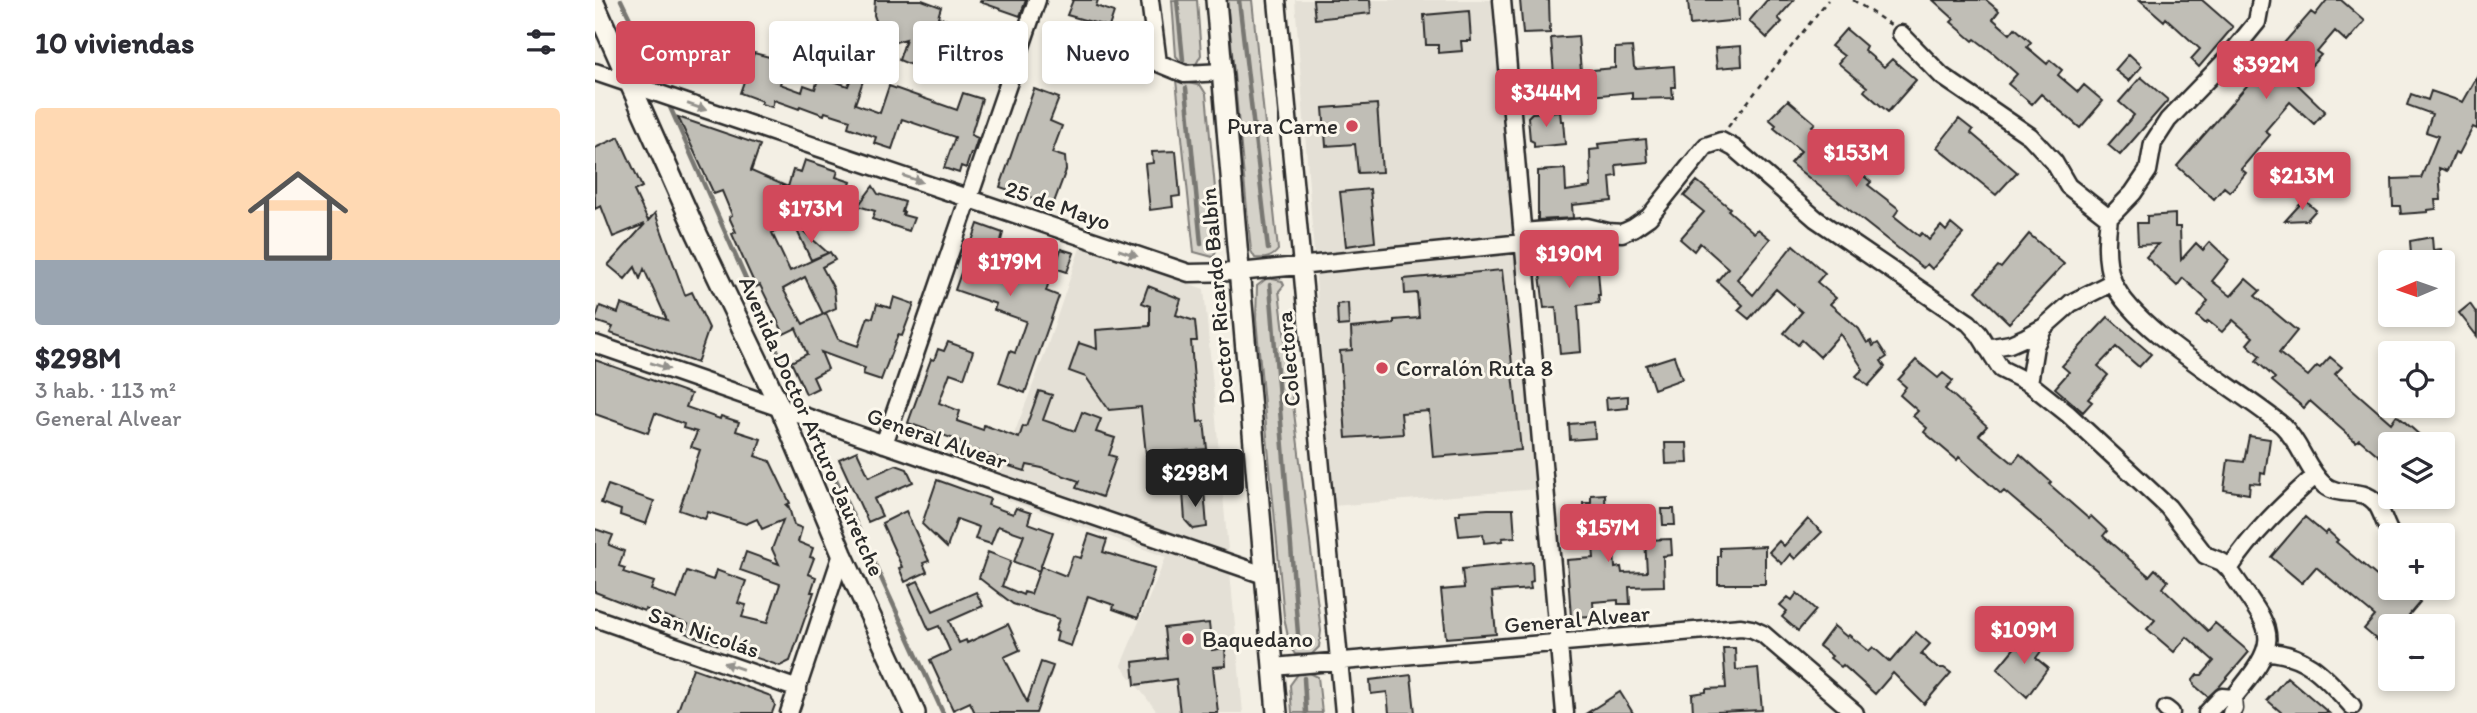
<!DOCTYPE html>
<html lang="es">
<head>
<meta charset="utf-8">
<style>
	body { margin:0; font-family:Itim,sans-serif; background:#f2f2f3; color:#2b2b33; height:100vh; display:flex; flex-direction:column; font-size:26px; white-space:nowrap }
	* { box-sizing:border-box; margin:0 }
	p { font-size:23px; color:#7c7c81 }
	.icon { flex:none; width:38px; height:38px; fill:none; stroke:currentColor; stroke-width:2; stroke-linecap:round; stroke-linejoin:round }
	.map { position:relative; flex:1; overflow:hidden }
	.side { display:flex; flex-direction:column; background:#fff; width:595px }
	.side>* { flex:none }
	.top-card { position:absolute; left:21px; top:21px; width:665px; height:63px; display:flex; gap:14px }
	.needle { width:46px; rotate:268deg }
	.buttons { position:absolute; left:1783px; top:250px; display:grid; gap:14px }
	.buttons a { display:grid; place-items:center; width:77px; height:77px; border-radius:7px; background:#fff; box-shadow:0 4px 10px #0003; font-size:35px }
	.price { position:absolute; translate:-50% -60px; padding:0 16px; border-radius:7px; background:#d1495b; color:#fff; font-size:23px; line-height:46px; filter:drop-shadow(0 2px 4px #0008) }
	.price::after { content:''; position:absolute; left:50%; top:42px; width:21px; height:16px; margin-left:-10px; background:inherit; clip-path:polygon(0 0,100% 0,50% 100%) }
	.price.active { background:#222; color:#fff }
	ul { padding:0; list-style:none }
	li { display:grid; align-content:center; gap:14px; height:371px; padding:0 35px }
	li span { display:grid; place-items:center; height:217px; border-radius:7px; color:#555 }
	li>.icon { margin-inline-start:auto }
	span .icon { width:126px; height:126px; fill:#fffc; stroke-width:1 }
	li b { font-size:30px }
	h2 { display:flex; justify-content:space-between; align-items:center; height:84px; padding:0 35px; font-size:30px }
	.tag { padding:0 24px; border-radius:7px; background:#fff; box-shadow:0 4px 10px #0003; font-size:24px; line-height:63px }
	.tag.active { background:#d1495b; color:#fff }
	main { display:flex; flex:1; min-height:0 }
	.map>svg:first-child { display:block }
</style>
</head>
<body>
<main>
<section class="side">
<h2>10 viviendas<svg class="icon" aria-label="filters" viewBox="0 0 24 24"><path d="M4 7h16M4 17h16"/><circle cx="9" cy="7" r="2"/><circle cx="15" cy="17" r="2"/></svg></h2>
<ul>
<li><span style="background:linear-gradient(#ffd9b3 70%,#9aa5b1 0)"><svg class="icon" aria-label="home" viewBox="0 0 24 24"><path d="M3 11l9-7 9 7M6 9v11h12V9"/></svg></span><div><b>$298M</b><p>3 hab. · 113 m²</p><p>General Alvear</p></div></li>
</ul>
</section>
<div class="map">
<svg width="1882" height="713" viewBox="0 0 1882 713">
	<rect width="100%" height="100%" fill="#f3efe4"/>
	<filter id="ink" filterUnits="userSpaceOnUse"><feTurbulence type="fractalNoise" baseFrequency=".0143" numOctaves="2"/><feDisplacementMap in="SourceGraphic" scale="14" xChannelSelector="R" yChannelSelector="G"/><feConvolveMatrix kernelMatrix="1 2 1 2 8 2 1 2 1" color-interpolation-filters="sRGB"/></filter>
	<g filter="url(#ink)">
		<path fill="#e4e0d6" d="M700,0h198l44,489 -204,17z
			M486,245l123,44 39,424h-85l-37,-48 45,-108 -175,-63 53,-138z"/>
		<path fill="#d5d2c9" stroke="#807e7a" stroke-width="2" d="M577,0h25l4,55 -7,13 -11,-4 -7,-8z
			M632,0h25l26,250c-6,8 -13,9 -23,8l-4,-7z
			M581,80l25,6 5,8 13,136 -3,22 -3,5 -19,-5z
			M672,278l15,3 2,4 -5,6 42,340 -2,16 -8,8 -16,-1 -5,-7 -6,-30 -28,-298 1,-33z
			M713,672l10,5 4,36h-30l-2,-28 8,-11z"/>
		<g fill="none" stroke-linecap="round" stroke-linejoin="round">
			<path stroke="#787772" stroke-width="4.5" d="M26,0l35,73
				M582,0l6,60
				M644,0l29,249
				M591,88l15,156
				M75,107l130,295
				M675,285l29,361
				M227,449l121,264
				M709,678l2,35"/>
		</g>
		<path fill="#c0beb6" stroke="#2b2b2b" stroke-width="2" d="M280,0h47l19,7 -3,10 27,9 -6,16 -36,-12 -12,35 -12,-5 7,-21 -21,6 -11,-30z
			M386,0h45l-6,16 -40,-14z
			M478,0h25l-2,6 18,6 -5,15 -42,-12z
			M718,0h57l1,13 -56,6z
			M925,0h29l1,33 -27,1z
			M1093,0h50l1,20 -49,5z
			M1172,0h27l-16,18 4,4 -15,16 -18,-17z
			M1338,0h53l13,11 -6,8 17,15 5,-6 16,14 -4,5 20,17 3,-4 12,10 -4,5 20,17 6,-7 19,16 -23,27 -39,-34 -9,10 -24,-20 9,-10 -25,-22 -17,-13 -2,2 -22,-19 3,-3z
			M1545,0h62l31,27 -34,40 -8,-8 9,-10 -34,-31 -2,3z
			M1732,0h14l24,21 -18,21 -12,-11 -18,21 4,3 -25,28 29,28 -11,13 -24,-22 -25,29 5,4 -29,34 5,4 -16,19 -6,-5 -10,12 -37,-33 134,-154 4,3z
			M874,11l2,30h-10l1,10 -24,2v-8h-12l-2,-30z
			M1251,29l20,17 -2,4 20,17 8,-8 24,21 -28,32 -24,-21 3,-4 -29,-24 6,-7 -13,-10z
			M983,36l3,35 34,-3v-20l17,-1 2,20 2,2 38,-3 1,21h-3l1,11 -41,1v-7l-53,5 -1,-25 -24,3 -3,-37z
			M1146,46l1,20 -25,2 -2,-20z
			M159,53l23,6 -3,10 10,3 -4,12 22,8 2,-7 11,4 4,-13 29,10 6,-15 11,4 -10,29 25,9 9,-27 68,24 6,-17 19,6 -11,36 7,3 -5,15h-2l-5,15 -5,-2 -2,7 -15,-5 11,-31 -53,-18 -10,30 -18,-6 2,-6 -28,-10 2,-7 -25,-8 -1,3 -24,-9 -1,3 -25,-9 -2,7 -11,-3 1,-3 -22,-8z
			M1534,54l13,12 -13,15 -14,-11z
			M384,59l15,5 -5,12 -14,-4z
			M1546,77l27,23 -48,55 -12,-10 26,-30 -15,-13z
			M1882,77v52l-4,-2 -14,27 -4,-2 -8,19 -8,-3 2,32h-6l1,9 -8,1v2l-27,2 -1,-8h-7l-1,-27 29,-1 17,-42 -12,-4 6,-18 -25,-9 4,-11 17,6 3,-9 32,11z
			M439,89l25,9 -9,23 12,5 -10,27 13,4 1,13 -13,35 -53,-18z
			M1193,100l27,23 -3,3 26,22 -2,2 9,8 -1,2 27,22 -3,3 31,24 -5,7 25,20 3,-3 7,7 12,-14 5,5 5,-7 12,10 -31,35 -5,-5 -4,4 -133,-105 11,-12 -27,-23 2,-3 -7,-6z
			M782,104l5,68 -24,1 -3,-29 -29,2 -3,-38z
			M965,111l1,10h2l2,23 -31,3v-5l-4,-2 -2,-23 4,-4z
			M83,117l82,28 -9,26 37,16 5,-17 8,2 4,-12 33,11 -2,6 15,5 -10,30 -26,-9 1,-3 -26,-9 -8,20 12,11 -22,11 18,38 40,-19 5,8 -13,7 12,22 2,19 -13,6 -18,-37 -22,12 20,35 23,-11 12,26 20,7 10,-29 5,1 4,-14 14,4 3,-11 20,7 -12,32 -4,-1 -17,45 -18,-6 2,-6 -44,-16 7,17 -15,8 5,11 -12,6 -15,-32 16,-8 -11,-26 -12,6 -24,-49 -4,2 -24,-53 4,-2 -7,-15 3,-2 -10,-24 -8,3z
			M1364,119l14,11 -2,3 46,39 -21,23 -59,-48z
			M24,137l23,50 -8,4 14,30 7,-8 30,82 7,-3 17,36 -12,35 -87,-30 3,-6 -18,-6 5,-15 18,7 3,-9 46,16 -23,-51 -4,10 -5,-12 -10,12 -17,-14 37,-41 -32,13 -12,-31 -6,3v-61z
			M1051,139l2,23 -32,3 1,11 -7,1 2,24 -40,4 1,13 -35,2v-49l27,-2 1,22 25,-4 -1,-37 9,-1 -1,-5z
			M581,151l4,45 -8,1 1,10 -23,3 -5,-46 8,-1 -1,-11z
			M1102,181l33,27 -2,2 26,23 4,-4 12,10 -33,40 16,16 40,-50 32,28 -8,9 19,16 -6,6 29,25 8,14 4,-2 2,5 5,-3 9,14 -6,4 4,6 -17,19 -12,-10 7,-7 -23,-35 -20,23 -18,-17 -4,5 -14,-12 18,-21 -26,-23 -27,30 -11,-9 5,-5 -26,-24 11,-13 -28,-25 -6,8 -14,-12 24,-27 -20,-16z
			M278,186l5,8 27,8 -3,10h2l-1,3 11,3 -5,13 -37,-12 3,-8 -17,-5z
			M775,189l5,53 -29,4 -6,-54z
			M1709,200l12,10 -9,10 -22,1z
			M1580,214v13h5l1,33 15,-17 7,7 7,-8 19,18 -17,21 19,15 15,-17 14,12 -5,5 42,35 -18,22 29,23 9,-10 3,2 10,-11 12,10 -7,7 56,49 5,-7 3,1 31,27h-39v22l-32,-27 -3,3 -46,-41 -6,7 -32,-27 3,-3 -19,-17 4,-5 -13,-12 6,-7 -20,-17 -11,12 -14,-11 -2,3 -9,-8 11,-15 -25,-23 -6,8 -31,-29 12,-13 -20,1 -1,-22h10v-7z
			M198,222l35,31 -17,7z
			M383,224l25,9 -3,11 17,6 -4,12 26,9 1,-3 12,4 -6,19 13,5 -34,97 -26,-10 11,-32 5,2 11,-32 -32,-11 2,-6 -41,-14z
			M1434,234l35,30 -55,59 -33,-32 22,-25 3,2z
			M1837,237l1,13 8,-1 1,13h-23l-1,-9h-7l-1,-12z
			M1001,247l4,48h-2l1,8 -21,2 3,47 -21,2 -4,-47 -12,1 -6,-51h4l-1,-6z
			M466,249l13,4 -7,19 -12,-4z
			M907,270l19,180 -88,7 -4,-46 -28,2 2,21 -57,4 -6,-87 12,-1 -1,-22 43,-4v-4l25,-2 -2,-25 -12,1 -1,-15z
			M553,286l33,13 -5,16 19,6 2,20h-6l2,27 5,54 6,-1 3,28 -61,5 -5,-47 -32,3 -23,-33 -17,-6 10,-28 18,6 -1,-19 54,-4v-20l-8,-3z
			M753,303l1,22 -11,1 -1,-22z
			M1875,304l7,10v22l-18,-23z
			M1513,317l43,37 -12,13 -23,-20 -18,19 10,9 -20,24 4,3 -9,10 -28,-24 14,-16 -7,-6z
			M353,342l25,9 -9,27 -14,-5 -11,30 21,8 -3,10 26,9 1,-5 35,13 4,-12 3,1 13,-36 13,4 -9,25 32,11 7,-19 19,7 -5,13 19,6 -6,17 7,2 -14,40 -26,-9 3,-7 -37,-13 -15,-3 -2,6 -16,-5 1,-4 -35,-12 -3,8 -16,-6 4,-11 -52,-18 23,-64 3,1 4,-11 6,2z
			M1079,356l8,23 -28,10 -8,-24z
			M0,360l96,34 -5,13 34,12 1,-3 18,6 -3,9 25,8 -6,17 15,5 20,42 -4,2 2,2v-3l6,21 8,3 -4,14 15,6 -3,9 4,1 -6,16 8,3 -5,15h3l-24,69 -10,5 -87,-30 -8,-3 3,-9 -43,-15 -1,2 -49,-19v-63l18,6 -4,10 15,6 -5,15 6,2 -2,4 31,10 -3,8 26,9 10,-28 26,9 3,-10 30,11 -8,22 8,2 -4,12 25,6 13,-39 -40,-14 6,-18 33,12 -7,-15 11,-29 -21,9 -5,-10 -11,5 -38,-12 -3,7 -26,-9 21,-60 -9,-3 6,-15 -14,-4 1,-4 -29,-11 -7,20 -53,-19z
			M1321,360l22,18 5,-5 10,8 -7,8 41,37 -8,9 34,28 7,-9 31,28 -2,2 40,35 2,-3 16,15 -4,5 46,40 6,-7 13,12 -5,7 45,43 7,-8 34,29 -30,35 -11,10 -14,-12 -1,-5 4,-5h5l12,-14 -27,-24 -13,15 -27,-23 8,-9 -151,-129 -3,3 -42,-37 -2,3 -33,-28 3,-4 -14,-12 5,-5 -18,-16 6,-8 -8,-7z
			M1033,396v12l-21,2 -1,-12z
			M999,422l1,16 -25,2 -1,-16z
			M1654,436l21,3 -5,35 -4,-1 -1,11 -10,-1 -1,11 -25,-4 4,-30 16,2z
			M1070,443h22l1,20 -22,1z
			M262,451l12,26 27,-12 11,4 6,13 -39,17 8,17 -14,6 -29,-63z
			M342,480l53,19 -2,6 25,9 3,-6 15,5 -3,10 25,9 -14,39 -25,-9 10,-27 -26,-9 -7,18 -16,-5 4,-12 -22,-8 -10,29 -25,-24z
			M13,485l46,16 -8,23 -26,-9 1,-5 -20,-7z
			M609,490l3,37 -14,2 -8,-9 -2,-28z
			M1010,494l1,37 7,-1 2,38 6,-1 1,6 25,-1 -2,-32 26,-1 1,16 -9,1 1,30 -35,1 1,17h-12v-4l-25,2 1,14 -23,1 -4,-57 27,-2 -2,-24 -17,1 -1,-17 6,-1v-5h3v-9h8v-8z
			M893,509h25l2,28 -13,1 1,3 -19,2 -1,-9 -24,2 -3,-22h4v-3z
			M1067,509h12l1,16h-12z
			M311,511l23,50 -6,2 4,9 -22,10 -6,-14 3,-1 -20,-44z
			M1710,517l20,17 3,-3 10,9 -2,2 55,46h8l9,7 2,-2 10,9 -11,13 15,11h-33v10l-8,9 -19,-16 11,-13 -59,-49 -14,16 -31,-26z
			M1213,519l14,13 -27,27 -5,-5 -8,10 -13,-12 10,-11 5,5z
			M494,534l18,6 -4,12 52,16 -17,50 -25,-9 1,-4 -26,-9 -17,50 -15,-5 2,-9 -3,-1 4,-12 -46,-15 -34,-26 9,-26 23,9 -9,25 21,9 1,-3 7,2 10,-28 25,10 7,-20 8,2z
			M1170,546v38h-47v-28h2v-8z
			M937,562l1,19 -3,1 1,7 -39,3 4,42 -50,4 -5,-48 23,-2 -2,-19z
			M323,581l15,30 43,-19 7,14 -34,15 10,22 7,-3 1,3 41,-19 12,26 -16,7 23,45 14,-40 12,4 -17,47h-61l-5,-11 -17,8 -23,-50 20,-9 -11,-25 -10,4 -20,-45z
			M1202,593l19,17 -18,21 -16,-14 5,-6 -7,-6 8,-8 4,3z
			M614,623l3,27 13,-2 1,18 -13,1 5,46h-38l-4,-34 -41,6 -2,-23 34,-4 -3,-30z
			M1239,626l13,11 2,-2 20,16 4,-4 17,15 26,-30 14,12 -9,10 16,14h7l7,5 -27,31 -31,-31 -18,21 -32,-29 -2,2 -11,-9 2,-2 -13,-10z
			M1430,635l17,15 -6,8 12,10 -21,29 -30,-28z
			M1128,648h12l1,22 22,-2 4,42 -69,3 -1,-19 14,-2v-3l20,-1z
			M98,668l78,28 4,9 -3,8h-95z
			M816,675l4,38h-26l-2,-21 -16,2 -1,-14z
			M1692,677l20,17 22,19h-47l-15,-13z
			M1025,692l13,21h-46z"/>
		<g fill="none" stroke-linecap="round" stroke-linejoin="round">
			<g stroke="#2b2b2b" stroke-width="21">
				<path id="minor" d="M555,0l8,63 27,11 38,-2
					M682,0l67,713
					M907,0l63,713
					M1306,34l41,42 88,60 24,26 14,24 41,32c-3,21 -4,44 4,64 20,48 127,108 170,144 18,18 24,44 41,59 16,13 38,2 51,17 8,9 9,23 17,34
					M0,72l594,201 50,-1 284,-29
					M1514,218l24,-25 15,-22 5,-28 15,-23 58,-60 31,-38 4,-22
					M927,232l65,-5 21,5 14,1 11,-5 16,-11 57,-71 15,-5 13,7 82,71 153,104 10,11 22,35 28,14 39,31 100,93 37,48 17,7 7,7c42,63 58,65 4,129l1,11 -3,4
					M0,344l669,231
					M1392,348l23,-4 16,-7 18,-10 27,-24 42,-21
					M1434,383l6,-37 9,-19
					M289,444l153,-444
					M1634,569c24,-36 54,-65 86,-93
					M0,618l203,71
					M1671,652c41,1 60,26 86,54
					M678,667l468,-40 11,2 11,5 92,79
					M1571,709l5,4
					M194,713l53,-159
					M1612,713l15,-16 11,1"/>
			</g>
			<g stroke="#2b2b2b" stroke-width="24">
				<path id="major" d="M621,0l61,713
					M0,5l102,229 83,173 62,147 73,159"/>
			</g>
			<path stroke="#2b2b2b" stroke-width="2.5" stroke-dasharray="5 5" stroke-linecap="butt" d="M1258,0l38,25
				M1133,127l100,-127"/>
			<use href="#minor" stroke="#fbf7ec" stroke-width="16"/>
			<use href="#major" stroke="#fbf7ec" stroke-width="19"/>
		</g>
		<defs><path id="oneway-solid" d="M-6-.8H1V-3.2L6.5 0L1 3.2V.8H-6Z" transform="scale(1.75)"/></defs>
		<g fill="#93918c">
			<use href="#oneway-solid" transform="translate(102 107) rotate(19)"/>
			<use href="#oneway-solid" transform="translate(318 179) rotate(19)"/>
			<use href="#oneway-solid" transform="translate(533 253) rotate(19)"/>
			<use href="#oneway-solid" transform="translate(65 366) rotate(19)"/>
			<use href="#oneway-solid" transform="translate(138 666) rotate(-161)"/>
		</g>
	</g>
	<g fill="#d1495b" stroke="#fbf7ec" stroke-width="2.5">
		<circle cx="757" cy="126" r="7"/>
		<circle cx="787" cy="368" r="7"/>
		<circle cx="593" cy="639" r="7"/>
	</g>
	<g text-anchor="middle" dominant-baseline="central" stroke-width="6" stroke-linejoin="round" paint-order="stroke">
		<g font-size="23" fill="#2b2b2b" stroke="#fbf7ec" text-anchor="start">
			<text x="743" y="126" text-anchor="end">Pura Carne</text>
			<text x="801" y="368">Corralón Ruta 8</text>
			<text x="607" y="639">Baquedano</text>
		</g>
		<g font-size="23" fill="#2b2b2b" stroke="#fbf7ec">
			<text transform="translate(463 205) rotate(19)">25 de Mayo</text>
			<text transform="translate(622 296) rotate(-95)">Doctor Ricardo Balbín</text>
			<text transform="translate(693 359) rotate(-95)">Colectora</text>
			<text transform="translate(217 426) rotate(66)">Avenida Doctor Arturo Jauretche</text>
			<text transform="translate(342 438) rotate(19)">General Alvear</text>
			<text transform="translate(982 619) rotate(-5)">General Alvear</text>
			<text transform="translate(109 632) rotate(19)">San Nicolás</text>
		</g>
	</g>
</svg>
<div class="buttons">
<a><svg class="needle" viewBox="-14 -14 28 28"><path d="M0-13l5 13h-10z" fill="#e53935"/><path d="M0 13l5-13h-10z" fill="#7c7c81"/></svg></a>
<a><svg class="icon" aria-label="locate" viewBox="0 0 24 24"><circle cx="12" cy="12" r="6"/><path d="M12 2v4M12 18v4M2 12h4M18 12h4"/></svg></a>
<a><svg class="icon" aria-label="layers" viewBox="0 0 24 24"><path d="M12 4l9 5-9 5-9-5zM3 14l9 5 9-5"/></svg></a>
<a>+</a>
<a>−</a>
</div>
<b class="price" style="left:1671px;top:101px">$392M</b>
<b class="price" style="left:951px;top:129px">$344M</b>
<b class="price" style="left:1261px;top:189px">$153M</b>
<b class="price" style="left:1707px;top:212px">$213M</b>
<b class="price" style="left:216px;top:245px">$173M</b>
<b class="price" style="left:974px;top:290px">$190M</b>
<b class="price" style="left:415px;top:298px">$179M</b>
<b class="price active" style="left:600px;top:509px">$298M</b>
<b class="price" style="left:1013px;top:564px">$157M</b>
<b class="price" style="left:1429px;top:666px">$109M</b>
<div class="top-card">
<a class="tag active">Comprar</a>
<a class="tag">Alquilar</a>
<a class="tag">Filtros</a>
<a class="tag">Nuevo</a>
</div>
</div>
</main>
</body>
</html>
